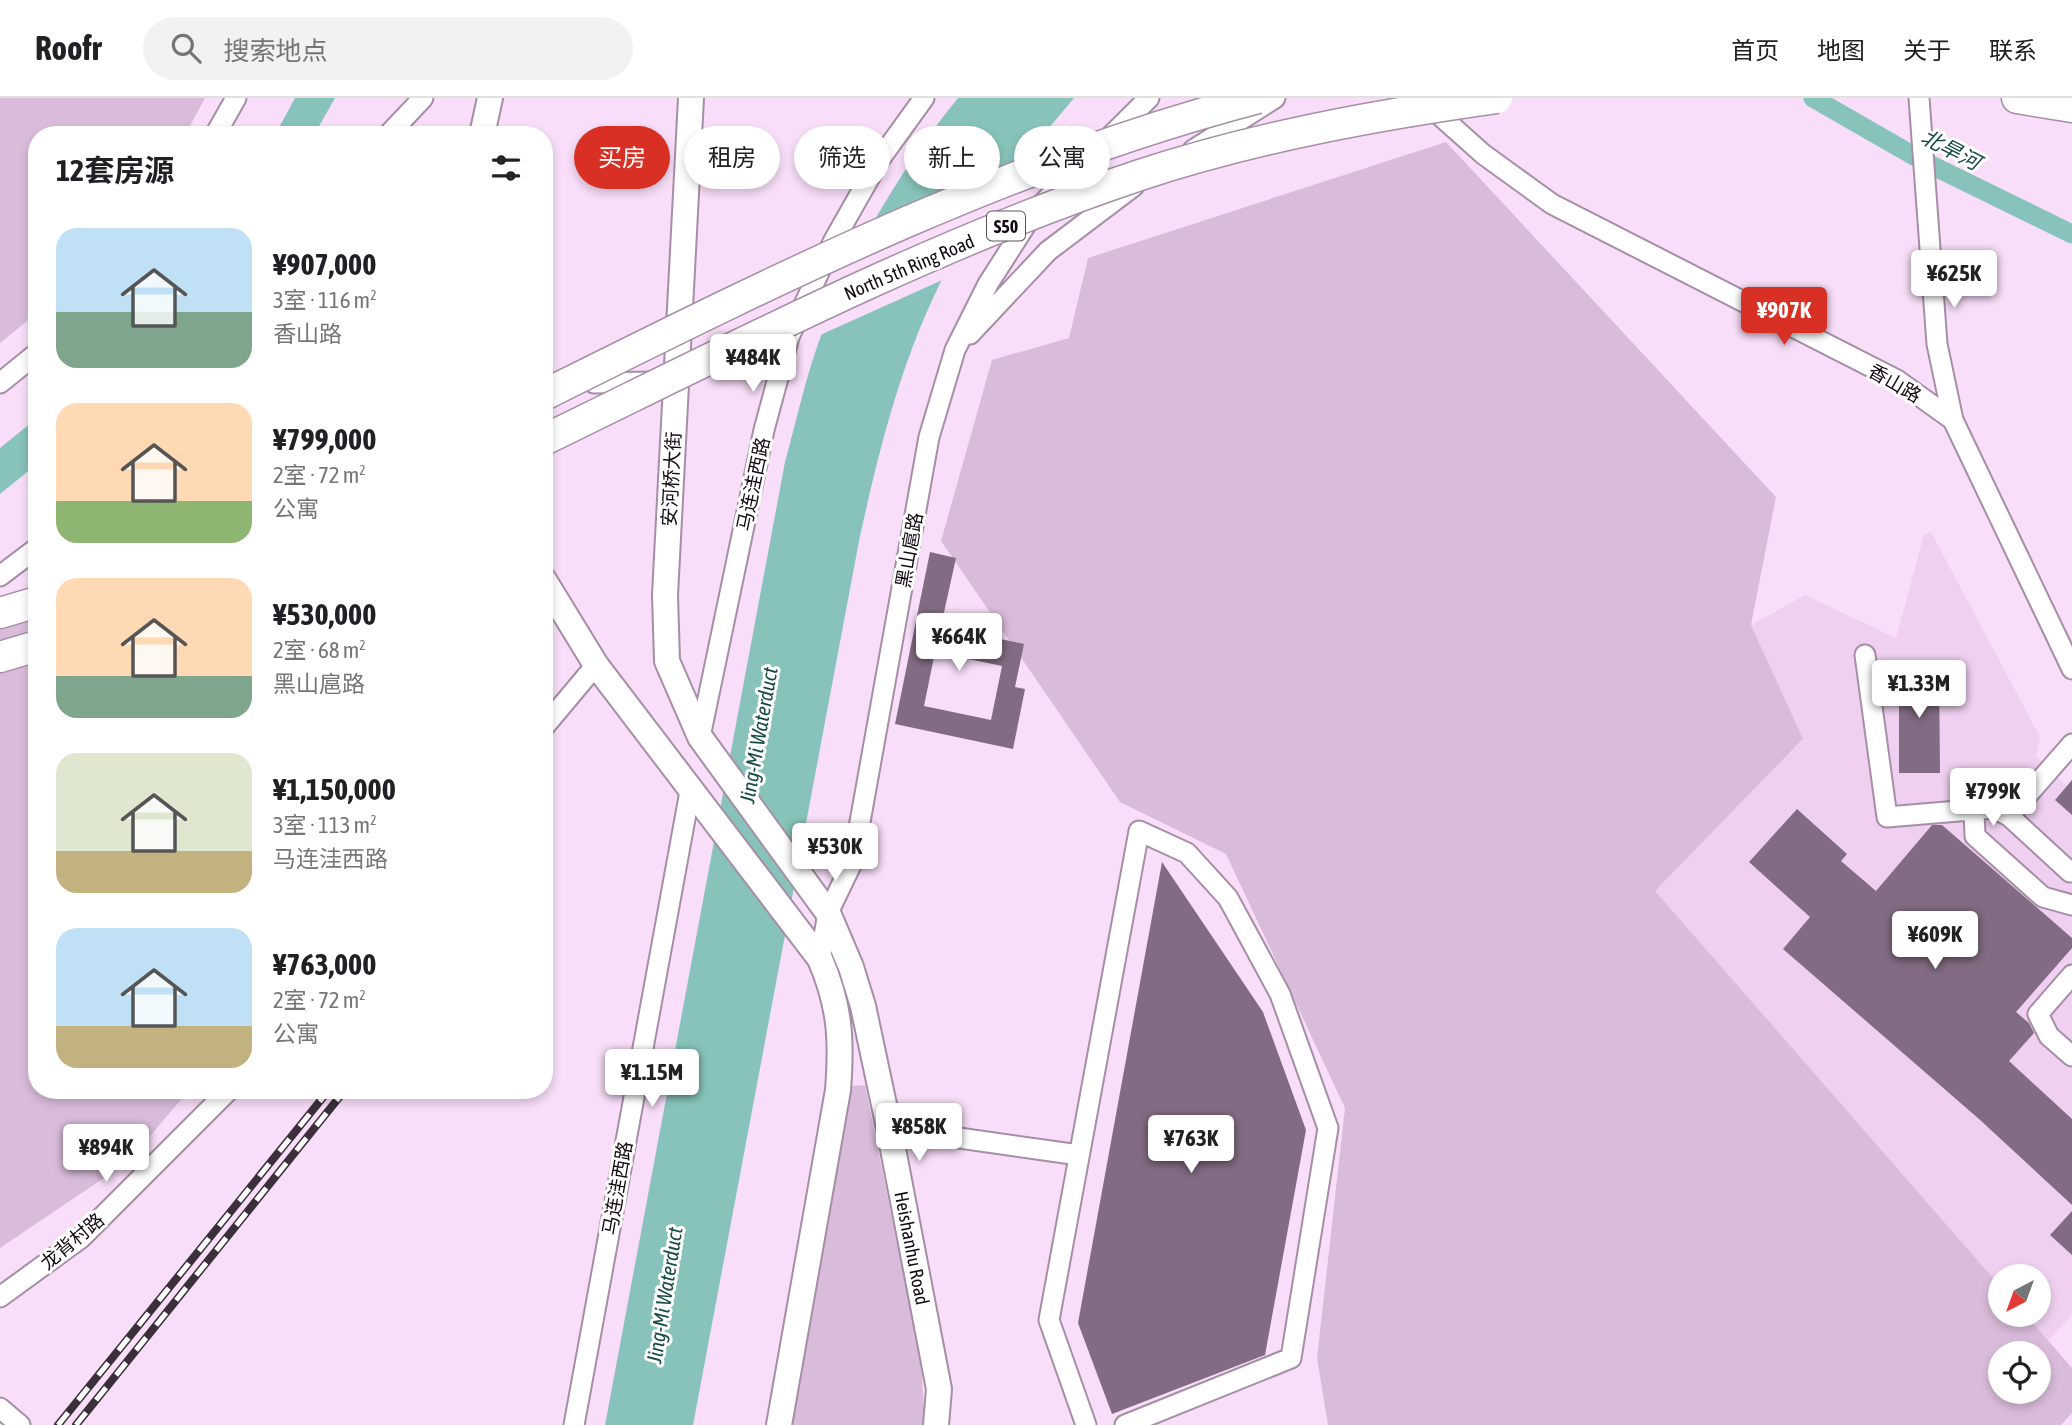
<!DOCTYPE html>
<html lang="zh">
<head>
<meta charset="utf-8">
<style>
	body { margin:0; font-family:"Asap Condensed","Noto Sans SC",sans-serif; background:#f2f2f2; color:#202124; height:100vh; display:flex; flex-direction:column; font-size:26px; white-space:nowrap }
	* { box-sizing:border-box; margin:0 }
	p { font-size:23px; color:#757577 }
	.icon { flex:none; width:38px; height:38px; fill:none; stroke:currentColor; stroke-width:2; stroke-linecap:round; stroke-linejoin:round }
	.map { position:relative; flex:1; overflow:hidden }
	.details { position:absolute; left:28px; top:28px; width:525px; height:973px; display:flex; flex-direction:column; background:#fff; border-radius:28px; box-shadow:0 4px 10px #0003 }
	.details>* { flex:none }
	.banner { position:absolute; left:574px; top:28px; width:665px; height:63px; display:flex; gap:14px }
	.needle { width:46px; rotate:221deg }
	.controls { position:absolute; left:1988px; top:1166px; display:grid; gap:14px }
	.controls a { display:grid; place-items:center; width:63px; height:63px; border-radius:50%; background:#fff; box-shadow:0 4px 10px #0003; font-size:35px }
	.price { position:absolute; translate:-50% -60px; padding:0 16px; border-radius:7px; background:#fff; color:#222; font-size:23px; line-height:46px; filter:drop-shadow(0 2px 4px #0008) }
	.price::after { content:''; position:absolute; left:50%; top:42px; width:21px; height:16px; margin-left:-10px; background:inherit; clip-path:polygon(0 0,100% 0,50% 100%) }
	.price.active { background:#d93025; color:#fff }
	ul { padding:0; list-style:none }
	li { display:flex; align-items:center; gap:21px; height:175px; padding:0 28px }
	li span { display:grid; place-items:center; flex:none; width:196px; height:140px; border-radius:21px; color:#555 }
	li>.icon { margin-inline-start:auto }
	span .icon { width:84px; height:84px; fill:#fffc; stroke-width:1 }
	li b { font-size:30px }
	h2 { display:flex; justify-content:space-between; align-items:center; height:84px; padding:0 28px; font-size:30px }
	.pill { padding:0 24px; border-radius:32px; background:#fff; box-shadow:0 4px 10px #0003; font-size:24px; line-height:63px }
	.pill.active { background:#d93025; color:#fff }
	header { display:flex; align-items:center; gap:42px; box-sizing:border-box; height:98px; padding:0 35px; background:#fff; border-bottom:2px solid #e0e0e0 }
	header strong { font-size:33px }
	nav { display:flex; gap:38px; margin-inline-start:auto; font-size:24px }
	.search { width:490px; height:63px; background:#f2f2f2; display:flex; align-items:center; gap:18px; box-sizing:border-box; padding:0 24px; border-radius:38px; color:#757577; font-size:26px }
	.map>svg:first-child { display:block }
</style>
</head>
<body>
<header>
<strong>Roofr</strong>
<div class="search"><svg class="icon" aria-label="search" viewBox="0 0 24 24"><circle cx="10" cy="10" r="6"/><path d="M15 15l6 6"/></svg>搜索地点</div>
<nav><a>首页</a><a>地图</a><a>关于</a><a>联系</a></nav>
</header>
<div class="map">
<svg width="2072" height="1327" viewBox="0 0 2072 1327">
	<rect width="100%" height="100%" fill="#f8def8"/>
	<path fill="#efd0f0" d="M1931,434l109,205 -4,19 36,35v524l-24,26 -23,-27h14v-38h-39v10l-346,-395 149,-151 -52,-115 54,-30 91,43 28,-103z"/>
	<path fill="#d9bcda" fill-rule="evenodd" d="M0,0h205l-20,37h-148v178l-37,30z
		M1446,44l330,355 -25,128 52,114 -148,152 345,395v28h25l47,54v45l-11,12h-733l-11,-67 28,-250 -119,-254 -106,-52 -179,-261 51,-181 77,-22 19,-80zM2000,1255h39v38h-39z
		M37,499v493h152l-60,71 -129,87v-625z
		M865,987l56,276 4,64h-136l61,-339z"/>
	<path fill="#87c3bb" d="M295,0h40l-21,37h-39z
		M958,0h116c-28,34 -58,67 -84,103 -74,100 -105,221 -131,340l-166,884h-88l180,-963c10,-36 18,-73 30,-109 31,-92 82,-180 143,-255z
		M37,320v46l-37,30v-46z"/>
	<path fill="#f8def8" d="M1025,66l-33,40 -43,73 -131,59 35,-83z"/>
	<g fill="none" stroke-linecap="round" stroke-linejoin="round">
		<path stroke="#87c3bb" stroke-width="19" d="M1813,0l108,62 151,74"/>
	</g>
	<path fill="#826c83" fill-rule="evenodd" d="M930,454l26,6 -15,68 83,18 -9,43 10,2 -12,60 -118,-25zM935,554l67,14 -11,54 -67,-14z
		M1939,569l1,106h-41v-105z
		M2072,682v35l-17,-15z
		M1797,711l50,45 -6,7 35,30 56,-66h10l130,113v10l-56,64 13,11 5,10 -25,28 63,58v86l-93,-86 -196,-170 27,-32 -61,-55z
		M1162,764l101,150 43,118 -41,225 -153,59 -34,-91z
		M2072,1113v44l-22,-20z"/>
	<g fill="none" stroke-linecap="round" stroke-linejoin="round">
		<g stroke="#a68ea6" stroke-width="23">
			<path id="minor" d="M1919,0l18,246 16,76
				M1427,6l56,50 69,50 345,176 56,40 119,249
				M215,37l21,-37
				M388,37l35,-37
				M1193,52l82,-52
				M970,236l78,-83 86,-65
				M0,285l37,-30
				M594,285l58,-1
				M0,478l37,-28
				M1865,557l22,162 107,-9 15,8
				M544,629l52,-62
				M700,639l64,-307 25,-93 44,-95 47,-83 44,-61
				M2072,646l-63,72 61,56 2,-2
				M1974,712l1,26 68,61 29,8
				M820,861l8,-46 25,-52 76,-424 26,-87 33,-66 46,-72 115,-114
				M2072,877l-34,39 11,22 23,20
				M889,1030l190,27
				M0,1199l81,-59 148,-148
				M0,1310l20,17
				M574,1327l117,-639
				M1086,1327l-37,-105 90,-489 48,22 41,45 52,96 48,134 -37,230 -166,67"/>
		</g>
		<g stroke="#a68ea6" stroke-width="28">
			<path id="major" d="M691,0l-26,497 2,66 33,76 128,176 23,54 12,39 26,122 50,261 -3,36
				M482,37l8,-37
				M544,482l52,85 224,294c20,47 22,80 18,131l-59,335"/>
		</g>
		<g stroke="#a68ea6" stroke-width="33">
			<path id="highway" d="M2017,0l55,9
				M0,515l37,-11
				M0,559l37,-11"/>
		</g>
		<use href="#minor" stroke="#fff" stroke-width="19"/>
		<use href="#major" stroke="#fff" stroke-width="24"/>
		<use href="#highway" stroke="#fff" stroke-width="30"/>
		<g stroke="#3a2f3a" stroke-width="8">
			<path id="rail" d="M544,666l1,-2
				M544,696l4,-6
				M58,1327l271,-335
				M76,1327l269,-335"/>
		</g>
		<use href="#rail" stroke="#fff" stroke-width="5" stroke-dasharray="16" stroke-linecap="butt"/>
		<g stroke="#a68ea6" stroke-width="33" stroke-linecap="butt">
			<path id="highway-bridge" d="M544,297c233,-116 461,-231 714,-297
				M544,342c195,-95 389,-196 596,-265 115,-38 237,-60 357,-77"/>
		</g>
		<use href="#highway-bridge" stroke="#fff" stroke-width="30"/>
	</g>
	<g text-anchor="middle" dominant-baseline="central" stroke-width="6" stroke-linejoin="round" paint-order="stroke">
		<rect fill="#fff" stroke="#595459" stroke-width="2" x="987" y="113.5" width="38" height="29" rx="5"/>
		<g font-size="18" font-weight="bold" fill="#120a12">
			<text x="1006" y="128">S50</text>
		</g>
		<g font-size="19" fill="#120a12" stroke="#fff">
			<text transform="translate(909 169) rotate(-23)">North 5th Ring Road</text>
			<text transform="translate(1895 285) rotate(30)">香山路</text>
			<text transform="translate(671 381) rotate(-87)">安河桥大街</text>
			<text transform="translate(753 386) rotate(-78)">马连洼西路</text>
			<text transform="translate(909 452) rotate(-80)">黑山扈路</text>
			<text transform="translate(617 1090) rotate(-80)">马连洼西路</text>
			<text transform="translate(72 1143) rotate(-40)">龙背村路</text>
			<text transform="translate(912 1150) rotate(79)">Heishanhu Road</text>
		</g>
		<g font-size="21" font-style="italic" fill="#164b46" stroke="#fff">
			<text transform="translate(1951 51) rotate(27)">北旱河</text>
			<text transform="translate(758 637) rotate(-80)">Jing-Mi Waterduct</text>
			<text transform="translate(664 1197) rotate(-81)">Jing-Mi Waterduct</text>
		</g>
	</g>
</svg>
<div class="controls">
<a><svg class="needle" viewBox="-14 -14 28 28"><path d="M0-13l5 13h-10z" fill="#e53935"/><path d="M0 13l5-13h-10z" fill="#757577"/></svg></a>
<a><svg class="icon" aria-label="locate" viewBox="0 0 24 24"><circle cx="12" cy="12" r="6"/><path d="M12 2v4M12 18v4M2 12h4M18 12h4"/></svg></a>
</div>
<b class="price" style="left:1954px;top:212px">¥625K</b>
<b class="price active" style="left:1784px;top:249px">¥907K</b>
<b class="price" style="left:753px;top:296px">¥484K</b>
<b class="price" style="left:959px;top:575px">¥664K</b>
<b class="price" style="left:1919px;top:622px">¥1.33M</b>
<b class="price" style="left:1993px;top:730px">¥799K</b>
<b class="price" style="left:835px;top:785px">¥530K</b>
<b class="price" style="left:1935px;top:873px">¥609K</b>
<b class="price" style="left:652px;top:1011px">¥1.15M</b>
<b class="price" style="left:919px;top:1065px">¥858K</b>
<b class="price" style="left:1191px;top:1077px">¥763K</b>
<b class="price" style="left:106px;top:1086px">¥894K</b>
<div class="banner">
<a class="pill active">买房</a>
<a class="pill">租房</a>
<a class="pill">筛选</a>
<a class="pill">新上</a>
<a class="pill">公寓</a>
</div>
<section class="details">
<h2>12套房源<svg class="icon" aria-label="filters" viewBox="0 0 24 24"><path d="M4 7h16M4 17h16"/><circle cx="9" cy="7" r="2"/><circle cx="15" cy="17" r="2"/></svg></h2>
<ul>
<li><span style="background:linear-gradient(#bfe0f5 60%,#7fa58c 0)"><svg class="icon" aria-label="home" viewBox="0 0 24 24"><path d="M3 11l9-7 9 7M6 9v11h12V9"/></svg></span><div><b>¥907,000</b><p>3室 · 116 m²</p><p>香山路</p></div></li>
<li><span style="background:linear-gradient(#ffd9b3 70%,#8fb573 0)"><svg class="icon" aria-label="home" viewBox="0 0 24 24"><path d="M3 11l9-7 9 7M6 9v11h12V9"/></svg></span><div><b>¥799,000</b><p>2室 · 72 m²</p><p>公寓</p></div></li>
<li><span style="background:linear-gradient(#ffd9b3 70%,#7fa58c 0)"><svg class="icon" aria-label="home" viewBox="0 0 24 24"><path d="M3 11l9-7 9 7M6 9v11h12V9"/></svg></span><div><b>¥530,000</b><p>2室 · 68 m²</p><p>黑山扈路</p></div></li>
<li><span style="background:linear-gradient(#dfe7d0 70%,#c2b280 0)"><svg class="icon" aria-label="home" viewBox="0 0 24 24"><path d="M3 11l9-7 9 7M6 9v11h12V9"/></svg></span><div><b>¥1,150,000</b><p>3室 · 113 m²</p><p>马连洼西路</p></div></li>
<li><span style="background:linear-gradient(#bfe0f5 70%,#c2b280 0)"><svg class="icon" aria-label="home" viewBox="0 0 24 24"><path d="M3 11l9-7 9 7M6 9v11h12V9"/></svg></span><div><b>¥763,000</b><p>2室 · 72 m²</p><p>公寓</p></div></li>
</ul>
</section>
</div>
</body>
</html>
